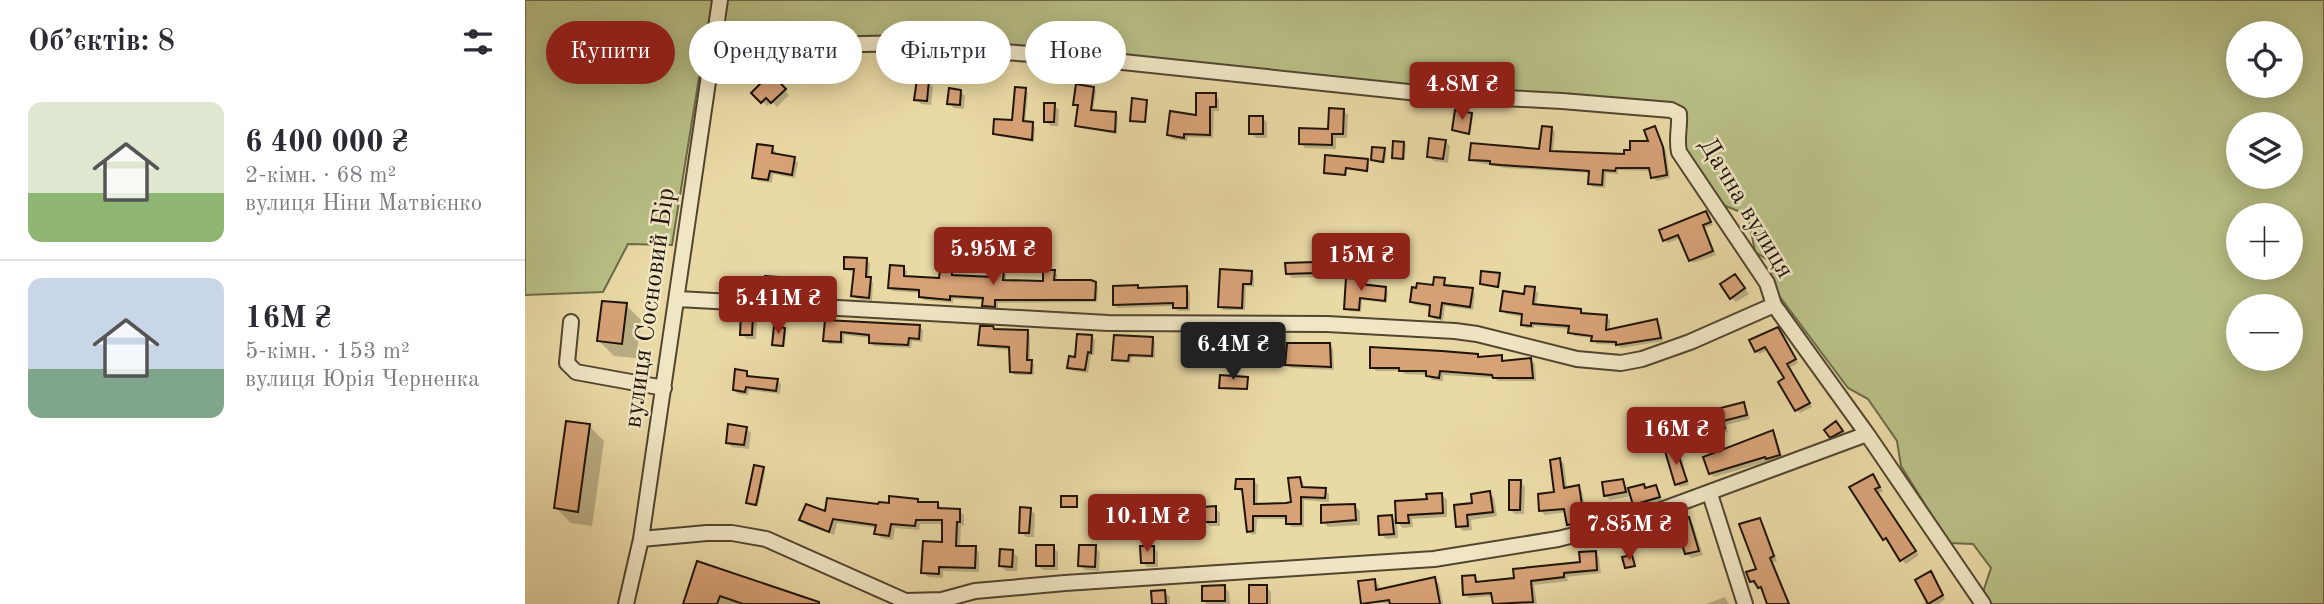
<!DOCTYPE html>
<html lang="uk">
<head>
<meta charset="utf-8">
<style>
	body { margin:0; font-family:"Old Standard TT",serif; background:#f2f2f3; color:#2b2b33; height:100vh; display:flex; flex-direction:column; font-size:26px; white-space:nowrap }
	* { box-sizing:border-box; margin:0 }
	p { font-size:23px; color:#7c7c81 }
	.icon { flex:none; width:38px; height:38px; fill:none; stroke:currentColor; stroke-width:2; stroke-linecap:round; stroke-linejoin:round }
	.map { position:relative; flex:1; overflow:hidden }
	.drawer { display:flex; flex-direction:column; background:#fff; width:525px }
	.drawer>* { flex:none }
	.guide { position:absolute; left:21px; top:21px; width:665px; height:63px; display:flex; gap:14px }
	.controls { position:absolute; left:1701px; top:21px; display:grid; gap:14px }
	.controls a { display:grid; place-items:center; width:77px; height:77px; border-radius:50%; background:#fff; box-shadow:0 4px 18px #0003; font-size:35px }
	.price { position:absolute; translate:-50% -60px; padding:0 16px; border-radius:7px; background:#8f2418; color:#fff; font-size:23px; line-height:46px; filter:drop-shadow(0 2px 4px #0008) }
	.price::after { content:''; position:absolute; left:50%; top:42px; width:21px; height:16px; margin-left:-10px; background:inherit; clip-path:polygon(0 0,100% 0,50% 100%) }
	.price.on { background:#222; color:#fff }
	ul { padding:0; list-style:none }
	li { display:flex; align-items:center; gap:21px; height:175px; padding:0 28px }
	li+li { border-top:2px solid #e1e1e2 }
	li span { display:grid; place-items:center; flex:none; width:196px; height:140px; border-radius:14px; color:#555 }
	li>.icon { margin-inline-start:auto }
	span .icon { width:84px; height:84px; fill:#fffc; stroke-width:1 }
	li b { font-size:30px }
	h2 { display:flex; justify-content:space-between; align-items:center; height:84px; padding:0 28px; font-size:30px }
	.pill { padding:0 24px; border-radius:32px; background:#fff; box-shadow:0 4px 18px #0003; font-size:24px; line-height:63px }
	.pill.on { background:#8f2418; color:#fff }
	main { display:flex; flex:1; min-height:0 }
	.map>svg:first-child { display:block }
</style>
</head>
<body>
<main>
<section class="drawer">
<h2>Об’єктів: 8<svg class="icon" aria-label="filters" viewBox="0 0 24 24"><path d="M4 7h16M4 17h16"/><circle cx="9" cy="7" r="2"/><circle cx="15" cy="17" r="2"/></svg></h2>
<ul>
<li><span style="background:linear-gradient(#dfe7d0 65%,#8fb573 0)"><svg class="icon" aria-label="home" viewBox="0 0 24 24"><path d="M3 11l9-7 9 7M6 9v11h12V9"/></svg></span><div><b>6 400 000 ₴</b><p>2-кімн. · 68 m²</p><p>вулиця Ніни Матвієнко</p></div></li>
<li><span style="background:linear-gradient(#c9d6e8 65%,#7fa58c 0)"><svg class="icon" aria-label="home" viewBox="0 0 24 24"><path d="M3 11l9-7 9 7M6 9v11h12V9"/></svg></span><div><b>16M ₴</b><p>5-кімн. · 153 m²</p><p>вулиця Юрія Черненка</p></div></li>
</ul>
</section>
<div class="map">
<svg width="1799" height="604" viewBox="0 0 1799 604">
	<rect width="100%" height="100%" fill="#e9d9a5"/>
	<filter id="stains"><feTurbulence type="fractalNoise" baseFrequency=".00286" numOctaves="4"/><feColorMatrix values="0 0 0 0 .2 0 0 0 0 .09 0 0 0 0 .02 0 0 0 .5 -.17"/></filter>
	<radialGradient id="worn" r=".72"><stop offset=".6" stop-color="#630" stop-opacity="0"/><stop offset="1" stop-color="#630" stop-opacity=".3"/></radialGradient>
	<path fill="#b8bf85" stroke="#6c6a48" stroke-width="2" fill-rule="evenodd" d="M0,0h1799v604h-335l-7,-9 9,-27 -18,-24 -24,-1 -48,-77 -4,-25 -29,-42 -20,-11 -77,-103v-23l-16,-10 -7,-37 -30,-12 -36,-58 -5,-39 -373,-29 -425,-39 -117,5 -11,-7 -21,-5 -27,22 -31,192 -44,-1 -25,48 -78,3zM1713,33h53v53h-53zM1713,124h53v53h-53zM1713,215h53v53h-53zM1713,306h53v53h-53z"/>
	<path fill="#0003" d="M284,61l3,11 -16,3 -2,-2z
		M246,76l18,19 -12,12 -5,-5 -5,4 -14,-13z
		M403,82l5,5 -2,18 -10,-1 -5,-5z
		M568,88l3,3 -3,21 22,2 3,2 -1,18 -37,-6 -3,-3 1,-18 -3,-3z
		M500,90l3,3 -3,30 7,1 3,3 -1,15 -36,-6 -3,-3 19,-11z
		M435,91l5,5 -1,13 -10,-1 -5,-5z
		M690,95l4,4v12h-5l-1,27 -25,-1 -1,4 -14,-2 -4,-4 28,-18z
		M621,101l2,2 -2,20 -13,-1 -2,-2z
		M529,105l5,5 -1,16h-7l-5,-5z
		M818,111l5,4 -1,23h-11v11l-31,-1 -4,-5 29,-12z
		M946,115l2,2 -3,17 -17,-4z
		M737,117l5,5v16h-11l-5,-5z
		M1026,128l4,4 -2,21 72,3 26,-13 4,-15 11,23 4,27 -14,3 -5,-10 -33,-1v4l-12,-1 -1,15 -12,-1 -3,-4v-10l-85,-5 -30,-6 -4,-3 70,-8z
		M920,141l5,5 -2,17 -14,-2 -5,-5z
		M879,143l2,2 -1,15 -9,-1 -2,-2z
		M247,148l4,4v4l18,3 4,4 -3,15 -22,-4 -1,9 -14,-2 -4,-4z
		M859,150l2,2 -1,11 -10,-1 -2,-2z
		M842,160l2,2 -1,10 -21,-3v7l-21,-3z
		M1181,213l7,12 -8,3 11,27 -23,8 -12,-25 -13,5 -3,-3z
		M342,260l3,4 -1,15 4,4 -1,18 -15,-2 -4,-3 3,-24 -7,-1 -4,-3z
		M789,264l5,5v8l-27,1 -5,-5z
		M379,268l3,3 -1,7 35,2 10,-7 4,4 39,2 9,-7 3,3v7h38l10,-11 3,4v7l38,1 3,4 -1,15 -99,1v7l-11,-1 -3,-3v-6l-31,-1v4l-29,-3 -4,-7 -27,-2 -3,-4z
		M726,273l3,3v11l-8,-1 -1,24h-22l-3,-4z
		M974,275l2,2 -2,11 -17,-4z
		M253,279l2,2 -1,15 -12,-1 -2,-2z
		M919,280l3,7 25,3 3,4 -2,16 -28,-4 -2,15 -9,-2 -4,-3 1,-9 -16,-2 -3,-3z
		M836,281l2,5 23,3 2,3 -1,11 -25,-3 -1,12 -12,-1 -3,-3z
		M1215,281l9,13 -13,8 -4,-4z
		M589,288h72l4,4v19h-12l-4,-5 -56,2 -4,-3z
		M1009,289l4,4 -2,13 45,4 4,5 21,1 4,4v11l46,-10 4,4 3,16 -42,7 -2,-3 -22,-1 -4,-6 -19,-2 -4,-7 -36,-3v2h-8l-3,-4v-7l-17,-3 -4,-3z
		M101,305l15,15 -5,38 -22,-2 -15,-15z
		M228,315l4,5 -1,19h-9l-5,-5z
		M301,321l93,6 4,3 -1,12 -10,-1 -1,7 -37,-2 -4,-4 1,-4 -27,-3v9h-15l-4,-4z
		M259,329l2,2 -1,16 -9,-1 -2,-2z
		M502,332l3,3v26l4,4v10h-19l-3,-3 -1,-22 -28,-3 -3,-3z
		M1256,332l17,31 -9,5 23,39 -12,6 -4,-3 -9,-31 -19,-29 -9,4 -3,-3z
		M567,336l3,4 -1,15h-3l-3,18 -15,-2 -4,-4z
		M627,339l3,3v16l-24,-1v6l-14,-1 -3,-3z
		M737,339l5,5v21h-14l-5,-5z
		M690,340l4,5v18h-13l-5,-5z
		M805,345l3,4 1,21 -43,-2 -4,-3z
		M952,356l3,2 21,-1 4,4 26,-1 4,4 1,17h-38l-3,-3 -52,-3v6l-11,-1 -4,-5 -23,-1 -4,-3h-25l-4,-4z
		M221,373l4,3 28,5 3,4 -1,9 -31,-4 -1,5 -10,-1 -4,-4z
		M722,379l1,11 -27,-3z
		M1218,404l4,5 3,10 -24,6 2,7 -27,8 -4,-4z
		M64,426l15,15 -12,85 -21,-3 -15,-15z
		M221,428l5,5 -2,16 -17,-2 -5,-5z
		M1316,428l6,8 -11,5 -5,-5z
		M1247,432l4,4 7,23 -12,4 -2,-2 -55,16 -4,-4z
		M1151,450l4,3 9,32 -9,2 -3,-3z
		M1035,460l4,4 3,25 11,-2 4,4 3,18 -7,1 2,11 -11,2v2l-2,-13 -22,3 -4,-4 15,-17z
		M238,468l2,2 -7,36 -8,-1 -2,-2z
		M1348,476l10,15 -5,3 12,47 -2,2 -4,-5z
		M774,478l4,4 1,7 21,1 4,4v8l-25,-2v27h-12l-4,-3v-5h-31l-1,15 -4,1 -3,-4 -5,-38 -7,-4 17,-8 4,4 -1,21 36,-2z
		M1098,480l5,10 15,-4 4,3 8,-2 4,4 3,10 -24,7 -6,-12 -22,4 -5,-5z
		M995,482l5,5 -1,27h-9l-5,-4z
		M965,493l4,5 3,18 -26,4 1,10 -9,1 -5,-5 16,-22z
		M917,495l5,5v17l-35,2 1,8 -10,1 -5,-5 -1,-21 31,-2z
		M551,498l2,10 -16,-2z
		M392,501l3,3h18l4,4 17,3 5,4v11l-3,-1 -1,23h15l4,5v19l-36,-1v7l-15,-1 -5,-5 20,-28 1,-20h-24l-1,6 -24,-2 -2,12 -12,-2 -5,-5 1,-5 -40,-5 -3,12 -28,-10 -5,-5 26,-6z
		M608,505l5,5 1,15h-8l-5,-5z
		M830,506l5,5v14l-32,2 -5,-5z
		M646,508l2,12 -9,1 -2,-2z
		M690,508l5,5v13h-10l-5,-5z
		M505,509l5,5 -1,23h-8l-5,-5z
		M867,517l5,5 1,16 -12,1 -5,-5z
		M1163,519l5,5 10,31 -12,3 -5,-5z
		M1235,520l4,5 13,36 -4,1 17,42h-21l-11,-19 -2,1 -5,-5 7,-11z
		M528,547l5,5v18h-15l-5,-5z
		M570,547l5,5 -1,19 -14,-1 -5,-5z
		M628,547l5,5v15h-11l-5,-5z
		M488,552l5,5 -1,14h-11l-5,-5z
		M1392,552l2,3 -13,9 -3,-3z
		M1070,553l4,4 2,16 -34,4 1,4 -34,4 3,19h-43l-1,-8 -24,2 -4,-4 10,-18 4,8 37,-5 66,-16z
		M173,563l120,41h-133z
		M1406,574l14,25 -6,5h-16l5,-3z
		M910,579l4,5 4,20 -80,-1 11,-22 5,4 1,6z
		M699,587l5,5 1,12h-23l-3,-3z
		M741,587l5,5v12h-21z
		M640,592l5,5v7h-16z
		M1200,597l4,7h-23z"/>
	<path fill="#d8a277" stroke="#1f140a" stroke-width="2" d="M285,60l1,11 -18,3 -2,-11z
		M246,73l15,16 -15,14 -5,-5 -5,5 -10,-10z
		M392,79l12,1 -2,21 -13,-1z
		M551,84l18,3 -3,23 25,2 -1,20 -40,-6 3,-21h-5z
		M490,87l11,1 -3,33 10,1 -1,18 -39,-6 1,-15 18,1z
		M424,88l12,2 -1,15 -13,-1z
		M671,93h20v14h-6v28l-26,-1v4l-17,-3 3,-24 26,4z
		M607,98l15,2 -2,22 -15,-1z
		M519,103h11l-1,19h-10z
		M804,108l15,1 -1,25h-11v11l-33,-1v-16l29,1z
		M930,110l17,3 -3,21 -17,-4z
		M724,116h14v18h-14z
		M1017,126l10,1 -2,24 74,3v-4h6v-9h18l-4,-11 11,-4 8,21 4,28 -16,3 -2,-10h-33l-1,3 -12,-1 -1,15 -14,-1 1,-13 -88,-6 -11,-1v-3l-21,-1 2,-17 68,6z
		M904,138l17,2 -3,19 -16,-2z
		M868,141l11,1 -1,17 -11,-1z
		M232,144l16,2 -1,7 23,4 -3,18 -22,-4 -2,9 -16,-2z
		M847,147l13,1 -2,14 -12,-2z
		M800,155l43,4 -1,12 -21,-3 -1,7 -21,-2z
		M1181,211l5,11 -8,3 10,26 -24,10 -11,-26 -15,6 -4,-11z
		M319,257l23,1 -1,19h5l-2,21 -18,-2 3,-27h-10z
		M790,262v11l-29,1 -1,-11z
		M365,265l14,1v10l35,2 1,-8 12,1v4l40,2 1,-8 11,1 -1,10 40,1v-11h12l-1,10h37l5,2 -1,18h-100v7l-13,-1 1,-8 -33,-2v4l-31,-3v-7l-31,-2z
		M695,269l32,2 -1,13h-8l-1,24 -24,-1z
		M956,271l19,2 -2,14 -18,-3z
		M1210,274l10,14 -15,11 -10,-15z
		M240,276l13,1 -1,18 -13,-1z
		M909,277l11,1 -1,7 29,3 -3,19 -28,-4 -2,15 -11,-2 1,-11 -20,-3 2,-15 4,1 1,-5 16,2z
		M821,278l15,1v5l25,3 -1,14 -25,-3 -1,12 -15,-1z
		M613,285v3l49,-2v22h-14v-5l-60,2v-19z
		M1000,286l10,1 -2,17 48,5v4l26,2 -1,15 51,-11 4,19 -45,7v-3l-25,-1 1,-5 -24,-3 1,-7 -38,-3v3l-10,-1 1,-11 -22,-3 3,-20 21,3z
		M77,301l25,2 -5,41 -25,-3z
		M216,313l12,1 -1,21h-12z
		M300,320l95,5 -1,14 -10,-1 -1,7 -39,-2v-8l-28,-3v10l-18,-1z
		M249,326l11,2 -2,18 -11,-1z
		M455,326h13l1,3 34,1 -1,30h5l-1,13 -21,-1 -1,-25 -31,-2z
		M1253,327l18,32 -9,5 23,39 -15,8 -17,-29 6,-4 -19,-31 -10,5 -6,-12z
		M552,334l15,1 -1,18 -3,-1 -3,18 -18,-2 2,-12 6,1z
		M589,335l39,2 -1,19 -23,-1 -1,6 -16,-1z
		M675,338h15v20h-15z
		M721,338h17v23h-17z
		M762,343h43l1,24 -46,-2z
		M845,347l72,4 36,3v3l24,-2v6l29,-3 2,20h-40l-1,-3 -52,-4 -1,7 -13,-2v-5h-27v-3h-29z
		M210,369l12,2v5l31,3 -2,12 -30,-4 -1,5 -12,-2z
		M695,375l28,2 -1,12 -28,-1z
		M1219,402l3,13 -24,6 2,7 -30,9 -4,-16 23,-7 -1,-4z
		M41,421l24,3 -12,88 -24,-4z
		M1311,421l7,10 -13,7 -6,-8z
		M203,424l19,3 -3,18 -18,-2z
		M1248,430l7,25 -14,4 -1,-2 -56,17 -6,-17z
		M1151,448l11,33 -12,4 -10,-34z
		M1035,458l4,30 15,-3 3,20 -7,1 3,17 -11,2 -3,-16 -25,2 -1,-17 16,-2 -4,-32z
		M229,465l10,2 -8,38 -10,-2z
		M1348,474l7,13 -5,2 41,62 -16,10 -14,-23 -3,2 -34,-53z
		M775,477l2,10 24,1 -1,10 -24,-1v27h-15v-8h-33v15l-6,1 -5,-43h-7l1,-10h18v25l32,-1 5,-1 -3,-24z
		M1098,479l3,13 -22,4 -2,-14z
		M984,480h12l-1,30h-11z
		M1119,484l1,4 11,-3 4,12 -27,8 -5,-17z
		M965,491l3,21 -26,3 1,11 -12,1 -2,-22 18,-2 -1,-9z
		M917,493l1,20 -35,2 1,8h-13l-1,-22 32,-2 -1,-5z
		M364,496l29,3v3h20v6l22,1v13h-3l-1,24h20l-1,22 -36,-1v7l-18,-1 2,-32 19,1v-22h-26l-1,6 -24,-2 -2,12 -15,-2 2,-9 -43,-6 -4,13 -30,-12 7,-16 19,7 2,-13 51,6 1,-2 10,1z
		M536,496h16v11h-16z
		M598,503h11l1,17 -11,1z
		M830,504l1,16 -35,3v-18z
		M646,506l1,12 -12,1 -1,-12z
		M691,506v16h-13v-15z
		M495,507l11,1 -2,25h-10z
		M867,515l2,19 -15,1 -1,-19z
		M1164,517l10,34 -14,3 -10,-32z
		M1235,518l14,38 -4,2 19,46h-22l-6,-17 -3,1 -4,-7 -4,1 -4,-10 10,-3 -17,-45z
		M511,545h18v21h-18z
		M554,545h17l-1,22 -17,-1z
		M615,546h14v17h-13z
		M475,549l13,1 -1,17 -13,-1z
		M1071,551l1,19 -33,3v4l-33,4 2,21 -40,2 -2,-11 -28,2 -1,-19 13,-1 1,7 38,-4 -1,-9 67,-7 -1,-10z
		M1107,555l3,11 -10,2 -3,-11z
		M172,561l122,41v2h-76l-23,-8 -3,8h-34z
		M1406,571l12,24 -15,9 -13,-24z
		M910,577l5,27h-50l-1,-4 -28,4 -3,-23 17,-2 1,11z
		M700,585v16h-23v-15z
		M724,585h18v19h-18z
		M640,590l1,14h-14l-1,-13z"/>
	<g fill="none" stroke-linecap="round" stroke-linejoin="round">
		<g stroke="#524531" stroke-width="18">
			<path id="minor" d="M187,56l30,-9 163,-4 53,6 117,8 353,37 134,7 109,9 8,4c1,13 -3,25 0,38l88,131 7,22 93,129 116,170
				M153,299l430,24 219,1 128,7 22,3 100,25 44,4 21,-4 48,-17 84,-37
				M46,322l-4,41 9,9 88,16
				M1185,494l35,110
				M116,539l66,-6h25l34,6 146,65
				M382,601l35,-1 33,-9 90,-8 369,-24 124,-20 76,-19 233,-86
				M101,604l15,-65 79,-539"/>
		</g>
		<use href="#minor" stroke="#f1e6c4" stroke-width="14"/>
	</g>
	<g text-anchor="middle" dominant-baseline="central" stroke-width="5" stroke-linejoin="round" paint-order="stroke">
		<g font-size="26" fill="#1f140a" stroke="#f1e6c4">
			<text transform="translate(1221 208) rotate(59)">Дачна вулиця</text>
			<text transform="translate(125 308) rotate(-82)">вулиця Сосновий Бір</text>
		</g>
	</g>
	<rect width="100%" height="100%" filter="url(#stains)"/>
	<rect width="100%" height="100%" fill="url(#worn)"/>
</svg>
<div class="controls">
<a><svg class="icon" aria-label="locate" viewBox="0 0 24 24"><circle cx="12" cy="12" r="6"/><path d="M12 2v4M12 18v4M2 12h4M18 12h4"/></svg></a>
<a><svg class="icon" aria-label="layers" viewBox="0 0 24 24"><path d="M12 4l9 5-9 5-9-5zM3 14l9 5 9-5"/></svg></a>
<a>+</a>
<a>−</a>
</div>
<b class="price" style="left:937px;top:122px">4.8M ₴</b>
<b class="price" style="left:468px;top:287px">5.95M ₴</b>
<b class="price" style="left:836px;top:293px">15M ₴</b>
<b class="price" style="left:253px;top:336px">5.41M ₴</b>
<b class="price on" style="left:708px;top:382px">6.4M ₴</b>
<b class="price" style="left:1151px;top:467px">16M ₴</b>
<b class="price" style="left:622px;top:554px">10.1M ₴</b>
<b class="price" style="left:1104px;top:562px">7.85M ₴</b>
<div class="guide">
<a class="pill on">Купити</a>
<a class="pill">Орендувати</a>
<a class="pill">Фільтри</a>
<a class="pill">Нове</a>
</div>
</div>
</main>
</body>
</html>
